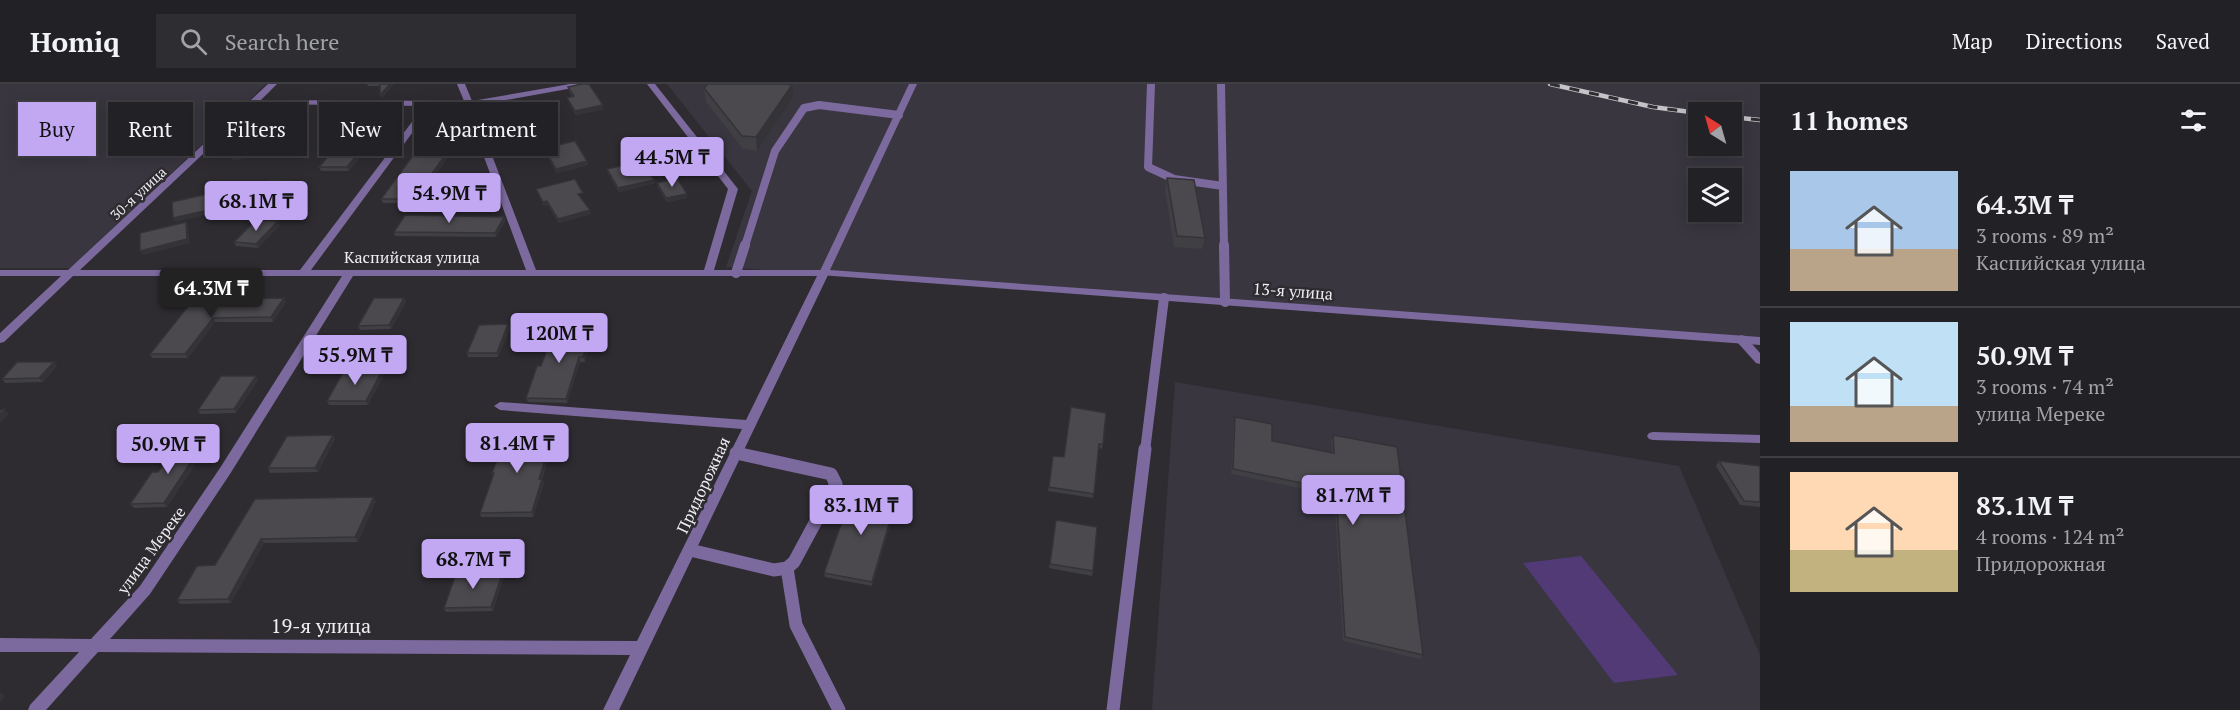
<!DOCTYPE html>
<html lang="en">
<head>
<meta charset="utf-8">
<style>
	body { margin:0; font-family:"PT Serif",serif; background:#2e2e32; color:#f1f3f6; height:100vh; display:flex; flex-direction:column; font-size:22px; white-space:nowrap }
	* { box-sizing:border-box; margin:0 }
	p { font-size:20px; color:#a2a3a7 }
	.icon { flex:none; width:33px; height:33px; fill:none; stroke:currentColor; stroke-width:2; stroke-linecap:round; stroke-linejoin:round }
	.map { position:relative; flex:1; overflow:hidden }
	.drawer { display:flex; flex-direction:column; background:#222125; width:480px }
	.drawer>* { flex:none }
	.guide { position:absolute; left:18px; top:18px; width:570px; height:54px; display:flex; gap:12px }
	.needle { width:39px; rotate:323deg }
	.controls { position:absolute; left:1688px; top:18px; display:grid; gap:12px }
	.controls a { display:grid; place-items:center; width:54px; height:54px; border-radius:0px; background:#222125; box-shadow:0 3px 15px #0003,0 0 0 2px #3f3e42; font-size:30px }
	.price { position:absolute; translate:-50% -51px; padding:0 14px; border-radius:6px; background:#c2a8f3; color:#111; font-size:20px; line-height:39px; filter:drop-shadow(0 2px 3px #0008) }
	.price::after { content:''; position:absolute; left:50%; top:36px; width:18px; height:14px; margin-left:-9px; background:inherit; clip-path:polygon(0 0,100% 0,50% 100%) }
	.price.selected { background:#222; color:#fff }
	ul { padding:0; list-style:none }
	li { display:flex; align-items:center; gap:18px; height:150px; padding:0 30px }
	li+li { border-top:2px solid #3f3e42 }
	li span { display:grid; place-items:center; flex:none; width:168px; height:120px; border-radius:0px; color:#555 }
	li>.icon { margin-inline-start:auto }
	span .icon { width:72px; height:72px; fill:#fffc; stroke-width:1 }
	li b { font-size:26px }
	h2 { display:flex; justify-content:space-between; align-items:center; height:72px; padding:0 30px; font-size:26px }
	.tag { padding:0 21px; border-radius:0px; background:#222125; box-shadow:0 3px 15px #0003,0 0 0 2px #3f3e42; font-size:21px; line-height:54px }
	.tag.selected { background:#c2a8f3; color:#111 }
	header { display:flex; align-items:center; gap:36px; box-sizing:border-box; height:84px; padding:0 30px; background:#222125; border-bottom:2px solid #3f3e42 }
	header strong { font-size:28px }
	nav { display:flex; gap:33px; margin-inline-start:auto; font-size:21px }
	.search { width:420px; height:54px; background:#2e2e32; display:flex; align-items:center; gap:15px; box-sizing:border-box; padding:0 21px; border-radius:0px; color:#a2a3a7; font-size:22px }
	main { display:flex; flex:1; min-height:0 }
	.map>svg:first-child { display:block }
</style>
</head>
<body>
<header>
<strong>Homiq</strong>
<div class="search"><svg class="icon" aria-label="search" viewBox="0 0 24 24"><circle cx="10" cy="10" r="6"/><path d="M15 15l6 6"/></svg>Search here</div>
<nav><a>Map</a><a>Directions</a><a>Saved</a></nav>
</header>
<main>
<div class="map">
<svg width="1760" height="626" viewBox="0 0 1760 626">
	<rect width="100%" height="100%" fill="#2e2c31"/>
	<path fill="#393640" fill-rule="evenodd" d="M0,0h266l-196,184h-70z
		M667,0h1093v255l-1034,-72 26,-76zM1698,28h33v34h-33zM1698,94h33v34h-33z
		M1175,298l504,84 81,189v55h-608z"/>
	<path fill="#513a76" d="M1581,472l97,119 -64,8 -91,-120z"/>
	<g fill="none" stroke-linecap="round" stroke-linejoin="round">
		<path stroke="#7c6a9e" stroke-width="8" d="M1151,0l-3,83 26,12 49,7
			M1221,0l3,162
			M745,162l30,-95 29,-43 15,-3 80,10"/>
		<path stroke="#7c6a9e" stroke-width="10" d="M1224,161l1,57
			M736,189l9,-28
			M1145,367l19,-153"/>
		<path stroke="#7c6a9e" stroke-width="13" d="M690,466l84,20 13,-2 7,-6 42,-78 -5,-10 -95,-21
			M787,484l9,57 43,85
			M1113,626l32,-261"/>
		<path fill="#7c6a9e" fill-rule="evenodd" d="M268,0h9l-16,16 203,1 -7,-17h8l7,17 98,-17h18l-4,2 -111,20 63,164h168l24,-81 -81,-105h8l83,105 -24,81h110l5,3 -210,437h-16l27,-55 -532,-3 -52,58h-18l2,-5 49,-53h-79v-14l91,1 49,-53 80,-118 122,-192h-269l-69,66 -4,1v-10l61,-57h-61v-6h68zM256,20l168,2 -124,164h-220zM432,22h33l61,164h-215zM353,192h464l-71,144 -246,-18 -6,4 6,4 242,19 -105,212 -527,-2 40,-45 80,-120z
			M1741,251l4,1 15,17v11l-4,-1 -19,-21 -2,-3z
			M1653,348l107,3v8l-107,-3 -4,-1 -2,-3 2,-3z"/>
		<path fill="#7c6a9e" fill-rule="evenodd" d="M909,0h8l-87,186 930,67v8l-940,-70 -1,-2z"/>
		<g stroke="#c4c3c7" stroke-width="4.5">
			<path id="rail" d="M1550,0l103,23 45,6
				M1731,33l29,3"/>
		</g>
		<use href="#rail" stroke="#2e2c31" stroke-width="3" stroke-dasharray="10" stroke-linecap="butt"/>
	</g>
	<path fill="#403f43" d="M367,0h27l-12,14 -2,-3v-9h-12z
		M568,3l36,22 -28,6 -8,-14 -1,-3 5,-2 -3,-5z
		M704,4l89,10 -36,53 -14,-2 -37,-47z
		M492,21l54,26 -32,8 -21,-31z
		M379,45l1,4 -31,38h-28l-2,-4z
		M460,50l1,4 -45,65h-33l-2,-4z
		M544,64l43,13 1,4 -31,8 -12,-21z
		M607,85l47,11 1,3 -36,9 -11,-19z
		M1167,94l38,60 -3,11 -28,-2 -9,-58z
		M657,99l30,11v4l-20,4 -9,-15z
		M293,101l-21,20 -21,-1 -2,-4z
		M536,105l47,8h-2l10,17 -32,9 -11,-18 -4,1z
		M504,133l1,4 -9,16 -101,-1 -1,-4z
		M278,137l2,4 -22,23 -22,-2 -2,-4z
		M404,214l2,4 -15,27 -31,1 -2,-4z
		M233,215l53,3 -13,20h-58l-27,36h-36l-2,-4z
		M508,240l2,5 -12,28h-30l-1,-4z
		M592,245l1,5 -8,28h-5l-13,41 -39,-1 -2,-4 15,-32z
		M54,278l3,4 -14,16 -38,1 -3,-4z
		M384,291l-16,30h-39l-2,-4z
		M258,296l-22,33 -36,1 -2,-4z
		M1071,323l32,37 -1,5 -3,-1 -6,50 -45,-7 5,-35 11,1z
		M1235,333l37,24 60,12 -1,-13 2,-5 90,220 -3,4 -77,-18 -9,-146 -103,-21 3,-53z
		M333,351l2,4 -17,33 -48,1 -2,-5z
		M554,355l-12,40 2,4 -11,34h-52l-1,-4 13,-37 -1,-3z
		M207,362l-40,61 -33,1 -4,-4z
		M1719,377l41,5v41l-20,-2 -24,-39z
		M255,415l121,2 -18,41 -94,1 -33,60 -51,1 -3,-4 38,-35z
		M897,418l-25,84 -47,-9 -1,-4z
		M1056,436l37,51 -1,5 -43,-8z
		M503,488l1,4 -11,35 -47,1 -2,-4z"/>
	<path fill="#343337" d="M390,0h4l-12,14 -2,-3z
		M792,1l1,13 -36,53 -1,-14z
		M603,21l1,4 -28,6 -1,-4z
		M304,27l1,3 -33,38 -39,9 -2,-4z
		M545,43l1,4 -32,8 -1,-4z
		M379,45l1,4 -31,38 -2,-4z
		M460,50l1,4 -45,65 -2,-4z
		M587,77l1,4 -31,8 -1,-4z
		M654,96l1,3 -36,9 -1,-4z
		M291,97l2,4 -21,20 -2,-4z
		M216,108l2,4 2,16 -45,10 -2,-4z
		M687,110v4l-20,4 -1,-4z
		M547,117l1,4 -4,1 -1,-4z
		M590,126l1,4 -32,9 -1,-4z
		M504,133l1,4 -9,16 -1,-4z
		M278,137l2,4 -22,23 -2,-4z
		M186,138l2,4 2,17 -47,12 -3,-4z
		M284,214l2,4 -13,20 -2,-5z
		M404,214l2,4 -15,27 -2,-4z
		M213,234l2,4 -27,36 -3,-4z
		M508,240l2,5 -12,28 -1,-4z
		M592,245l1,5 -8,28 -2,-5z
		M579,273l1,5 -13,41 -1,-4z
		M54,278l3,4 -14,16 -4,-4z
		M382,287l2,4 -16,30 -2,-4z
		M256,292l2,4 -22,33 -2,-4z
		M5,325l4,5 -9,9v-8z
		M333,351l2,4 -17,33 -3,-4z
		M553,351l1,4 -14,44 -1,-4z
		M204,358l3,4 -40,61 -3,-4z
		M542,395l2,4 -11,34 -1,-5z
		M374,413l2,4 -18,41 -3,-5z
		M897,413v5l-25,84v-4z
		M261,455l3,4 -33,60 -3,-4z
		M503,488l1,4 -11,35 -2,-4z
		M0,608l5,4 -5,6z"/>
	<path fill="#4b494e" stroke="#343337" stroke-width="1.5" d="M380,0h10l-10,11z
		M582,0h7l14,21 -28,6 -8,-13 7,-2 -6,-9z
		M708,0h78l6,1 -36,52 -14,-1 -38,-48z
		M492,21h36l17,22 -32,8z
		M274,27h30l-34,37 -39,9z
		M352,45h27l-32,38h-28z
		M429,50h31l-46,65h-33z
		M575,57l12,20 -31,8 -12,-21z
		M643,77l11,19 -36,8 -11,-19z
		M677,94l10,16 -21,4 -9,-15z
		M1167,94l27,2 11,58 -28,-2z
		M575,95l8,14 -5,1 12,16 -32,9 -11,-18 -4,1 -7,-13z
		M270,96l21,1 -21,20 -21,-1z
		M216,108l2,16 -45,10 -1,-16z
		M405,131l99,2 -9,16 -101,-1z
		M256,136l22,1 -22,23 -22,-2z
		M186,138l1,17 -47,12v-18z
		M197,211h34l-3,4 56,-1 -13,19 -58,1 -28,36h-35z
		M374,214h30l-15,27 -31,1z
		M508,240l-11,29h-30l12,-28z
		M592,245l-9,28h-4l-13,42 -40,-1 11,-32h4l13,-36z
		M17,278h37l-15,16 -37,1z
		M344,287h38l-16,30h-39z
		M221,292h35l-22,33 -36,1z
		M1071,323l35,6 -3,31h-4l-5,50 -45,-7 4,-31 11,1z
		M5,325l-5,6v-5z
		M1235,333l37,7v17l62,12 -1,-18 64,12 26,208 -78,-18 -9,-147 -103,-21z
		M333,351l-18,33h-47l19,-32z
		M506,351h47l-14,44h3l-10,33 -52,1 14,-40h-2z
		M179,358h25l-40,61 -34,1 22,-32h6z
		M1719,377l41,5v36l-16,-1z
		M853,406l44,7 -25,85 -48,-9z
		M374,413l-19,40 -94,2 -33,60 -51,1 20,-34 18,-1 40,-66z
		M1056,436l41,7 -4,44 -43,-7z
		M503,488l-12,35 -47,1 12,-35z"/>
	<g text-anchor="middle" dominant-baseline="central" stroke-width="5" stroke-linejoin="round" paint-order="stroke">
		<g font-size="14" fill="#efeef2" stroke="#2e2c31">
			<text transform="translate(138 109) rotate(-43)">30-я улица</text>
		</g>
		<g font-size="16" fill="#efeef2" stroke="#2e2c31">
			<text x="412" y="173">Каспийская улица</text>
			<text transform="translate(1293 207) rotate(4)">13-я улица</text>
			<text transform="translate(703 401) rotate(-65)">Придорожная</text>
			<text transform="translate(151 466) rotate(-54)">улица Мереке</text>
		</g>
		<g font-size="20" fill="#efeef2" stroke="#2e2c31">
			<text x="321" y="541">19-я улица</text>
		</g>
	</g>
</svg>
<div class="controls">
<a><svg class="needle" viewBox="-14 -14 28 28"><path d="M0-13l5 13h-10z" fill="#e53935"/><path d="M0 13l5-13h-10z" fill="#a2a3a7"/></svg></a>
<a><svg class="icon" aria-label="layers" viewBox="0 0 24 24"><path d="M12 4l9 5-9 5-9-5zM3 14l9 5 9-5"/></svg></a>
</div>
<b class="price" style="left:672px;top:104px">44.5M ₸</b>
<b class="price" style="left:449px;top:140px">54.9M ₸</b>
<b class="price" style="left:256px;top:148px">68.1M ₸</b>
<b class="price selected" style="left:211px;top:235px">64.3M ₸</b>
<b class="price" style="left:559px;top:280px">120M ₸</b>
<b class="price" style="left:355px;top:302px">55.9M ₸</b>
<b class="price" style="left:517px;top:390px">81.4M ₸</b>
<b class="price" style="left:168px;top:391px">50.9M ₸</b>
<b class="price" style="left:1353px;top:442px">81.7M ₸</b>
<b class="price" style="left:861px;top:452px">83.1M ₸</b>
<b class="price" style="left:473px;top:506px">68.7M ₸</b>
<div class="guide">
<a class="tag selected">Buy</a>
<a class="tag">Rent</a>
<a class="tag">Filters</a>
<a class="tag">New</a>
<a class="tag">Apartment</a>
</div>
</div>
<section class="drawer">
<h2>11 homes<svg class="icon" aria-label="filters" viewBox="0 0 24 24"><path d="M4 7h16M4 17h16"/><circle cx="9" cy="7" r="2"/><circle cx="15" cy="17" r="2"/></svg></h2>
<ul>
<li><span style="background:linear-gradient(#a9c7e8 65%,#b9a48a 0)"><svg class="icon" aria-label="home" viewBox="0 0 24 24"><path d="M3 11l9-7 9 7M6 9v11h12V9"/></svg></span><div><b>64.3M ₸</b><p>3 rooms · 89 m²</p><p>Каспийская улица</p></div></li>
<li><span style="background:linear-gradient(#bfe0f5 70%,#b9a48a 0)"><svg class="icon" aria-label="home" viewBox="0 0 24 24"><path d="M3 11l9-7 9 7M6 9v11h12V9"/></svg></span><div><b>50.9M ₸</b><p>3 rooms · 74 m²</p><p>улица Мереке</p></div></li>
<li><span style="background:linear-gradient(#ffd9b3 65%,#c2b280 0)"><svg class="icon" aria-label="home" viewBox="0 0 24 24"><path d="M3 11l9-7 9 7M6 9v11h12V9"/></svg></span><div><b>83.1M ₸</b><p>4 rooms · 124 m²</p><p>Придорожная</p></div></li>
</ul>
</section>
</main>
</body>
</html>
